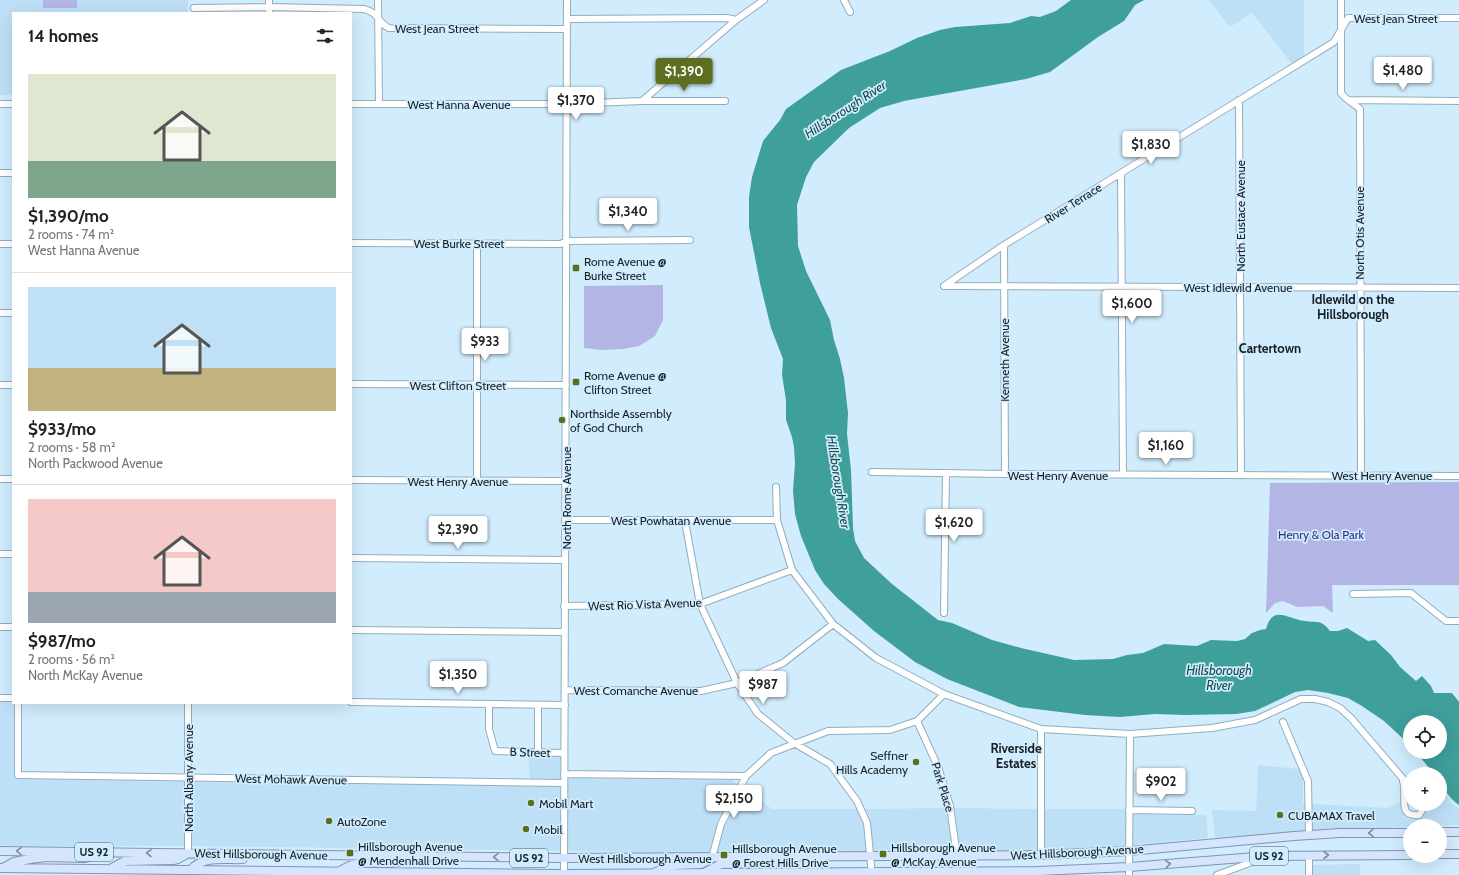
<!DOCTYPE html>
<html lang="en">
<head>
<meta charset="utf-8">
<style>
	body { margin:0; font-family:Cabin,sans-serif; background:#f2f2f2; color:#222; height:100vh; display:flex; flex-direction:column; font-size:15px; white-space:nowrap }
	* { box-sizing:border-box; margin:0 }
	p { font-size:13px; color:#767676 }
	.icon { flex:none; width:22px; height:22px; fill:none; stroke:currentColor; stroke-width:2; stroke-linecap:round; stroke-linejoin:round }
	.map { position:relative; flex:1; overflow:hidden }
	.sheet { position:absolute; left:12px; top:12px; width:340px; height:692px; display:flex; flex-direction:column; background:#fff; border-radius:0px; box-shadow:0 4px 16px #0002 }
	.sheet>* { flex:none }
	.tools { position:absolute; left:1403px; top:715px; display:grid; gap:8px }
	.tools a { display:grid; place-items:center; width:44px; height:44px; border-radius:50%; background:#fff; box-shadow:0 4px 16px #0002; font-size:20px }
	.price { position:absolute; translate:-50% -34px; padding:0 9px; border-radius:4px; background:#fff; color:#222; font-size:13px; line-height:26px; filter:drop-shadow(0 1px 2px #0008) }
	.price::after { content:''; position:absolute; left:50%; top:24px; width:12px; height:9px; margin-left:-6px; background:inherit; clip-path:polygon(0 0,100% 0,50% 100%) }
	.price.active { background:#5b6f1e; color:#fff }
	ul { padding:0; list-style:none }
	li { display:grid; align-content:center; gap:8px; height:212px; padding:0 16px }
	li+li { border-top:1px solid #e0e0e0 }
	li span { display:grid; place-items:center; height:124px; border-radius:0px; color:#555 }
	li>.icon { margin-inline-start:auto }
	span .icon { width:72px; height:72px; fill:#fffc; stroke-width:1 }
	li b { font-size:17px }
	h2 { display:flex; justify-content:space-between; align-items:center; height:48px; padding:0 16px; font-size:17px }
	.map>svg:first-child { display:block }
</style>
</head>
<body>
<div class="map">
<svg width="1459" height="875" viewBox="0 0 1459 875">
	<rect width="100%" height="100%" fill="#d0ecfd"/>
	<path fill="#bee0f7" d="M0,0h188v13h-175v82h-13z
		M1209,0h95v57l-12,7 -40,-51 -22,14z
		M0,702h13l2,1v76l170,3v64h-173l-12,-1z
		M528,756h33v23h-31z
		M1258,765l41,4 4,7v28h2l1,27 -91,7 -3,-28 44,1z
		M568,778l164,2 6,5 -20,38 -8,30 -143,-2z
		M192,782l369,4v65l-370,-5z
		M1440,787l12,17 7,4v17l-147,6v-27l76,4 13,-6 1,10 3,5 6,3 8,-1 6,-6 1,-9h14z
		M743,789l29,20h85l7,15 3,28 -150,1 7,-28z
		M948,808l5,43 -79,1 -4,-30 -6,-13z
		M954,808l84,1 -1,41 -77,1z
		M1044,809h82v37l-82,4z
		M1133,814l73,1 2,23 -76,7z
		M1360,864v11h-48v-10z"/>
	<path fill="#b3b5e5" d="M43,0h34v8h-34z
		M663,285v35l-8,16 -16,10 -16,3 -21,1 -18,-2v-62z
		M1459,482v103h-127l1,28 -10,-7 -26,1 -14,-6 -8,2 -9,10 4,-130z"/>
	<path fill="#3f9f9a" d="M1071,0h73l-9,5 -11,16 -26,16 -48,35 -24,7 -122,22 -24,7 -31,20 -35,34 -8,15 -9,28 1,41 8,25 24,49 4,20 6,19 4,19 4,35 -1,21 4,36 2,58 2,13 9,17 28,26 46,36 14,3 40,17 29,8 53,12 39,-1 14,-4 16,-2 21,-9 33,2 14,-6 26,1 8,-2 7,-6 8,-3 6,-1c7,-25 21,-10 39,-8 12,2 16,-2 25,10h8l9,-3 21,13 7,-1 16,15 9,12 16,14 6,-5 9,10 3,7h18l7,9v103c-10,-7 -19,-19 -19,-31h-6l-18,-22h24v-30h-30v23l-26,-24 -22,-15 -14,-8 -20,-5 -20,-3 -13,2 -40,19 -19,3 -51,1 -30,-1 -35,3 -35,-2 -66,-8 -72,-28 -32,-17 -41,-31 -36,-32 -14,-15 -9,-14 -14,-34 -6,-22 -2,-23 2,-28 -1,-16 -2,-10 -6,-17v-20l-4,-25 1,-16 -12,-31 -11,-45 -11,-56v-30l3,-20 11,-36 17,-21 6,-11 55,-39 49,-19 27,-13 23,-8 15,-3 55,-4 21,-7 9,1 16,-6z"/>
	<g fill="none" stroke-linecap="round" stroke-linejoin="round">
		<g stroke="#93adbe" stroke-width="8">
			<path id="minor" d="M378,0l1,104
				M844,0l6,12
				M1341,0v93c5,7 12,10 19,16l1,366
				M194,8l75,-1 95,2c16,4 13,14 25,19l178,1
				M269,13v-13
				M567,19l160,-1 9,2
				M1239,100l2,375
				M1349,100l110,1
				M642,101h83
				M0,104h13
				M351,104h216l75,-3 94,-81 28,-20
				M0,173h13
				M1121,173l2,302
				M351,243l210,1 5,-3 124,-1
				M477,243v238
				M0,244h13
				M1004,245l1,229
				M944,286l60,-41 330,-203 14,-24h111
				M945,286l514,2
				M0,313h13
				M351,384l215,1
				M0,385h13
				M872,472l133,2 454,2
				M0,479h13
				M351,480l215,1
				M776,487l1,33 15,50 41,54 43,34 68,36 97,35 89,5 82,-6 43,-8 46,-21h14l13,3 12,6 11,10 59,69
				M566,520h211
				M685,521l15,83 37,79 21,31 36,29 36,21 27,37 10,22 5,52
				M0,554h13
				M351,558l214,2
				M1353,594l58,-1 35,28h13
				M564,606l136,-2 92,-34
				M944,613l2,-140
				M0,627h13
				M351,630l213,2
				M565,690l136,1 36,-8 46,-20 50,-39
				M0,698h13
				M351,702l214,3
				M18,703v72l546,8
				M489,704v25l6,22 69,2
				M917,721l21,46 12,39 7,50
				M1283,722l25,59 1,54
				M538,752v-47
				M564,774l182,2 25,-23 57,-22 62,-1 27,-9 27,-27
				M1403,781c5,15 -7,36 16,34l3,-5 1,-6
				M1129,810l63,1
				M188,853v-150
				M1041,855v-126
				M1309,855v20
				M712,858l9,-34 25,-48
				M564,875l3,-875
				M1129,875l1,-141
				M1217,875l43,-16"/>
		</g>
		<g stroke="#8094b1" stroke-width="10">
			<path id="major" d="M1440,832h19
				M0,851l564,7 477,-3 88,-4 165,-15 46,-3h70
				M1440,854h19
				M0,868l564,6 474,-3 91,-4 139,-11 142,-1
				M3,868l11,-6 16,-3 16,-2 39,1 11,-5
				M112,868l13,-7 48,-1 5,-1 9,-5
				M191,870c11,-15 35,-10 52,-11
				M339,872c23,-18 46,-2 71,-14
				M656,872l18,-7 27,-1 11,-6
				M704,873l17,-9 55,-1 11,-6"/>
		</g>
		<use href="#minor" stroke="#fff" stroke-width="6"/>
		<use href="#major" stroke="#d5e5fd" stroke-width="8"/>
	</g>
	<defs><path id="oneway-chevron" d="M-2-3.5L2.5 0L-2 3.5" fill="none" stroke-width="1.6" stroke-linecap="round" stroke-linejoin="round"/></defs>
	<g stroke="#7f8c9c">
		<use href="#oneway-chevron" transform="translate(1371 833) rotate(179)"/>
		<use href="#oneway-chevron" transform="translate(19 851) rotate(-179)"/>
		<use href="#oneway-chevron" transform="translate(149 853) rotate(-179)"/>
		<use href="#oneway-chevron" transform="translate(1326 855)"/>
		<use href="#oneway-chevron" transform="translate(496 857) rotate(-179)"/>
		<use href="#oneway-chevron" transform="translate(1168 864) rotate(-5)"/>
	</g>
	<g fill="#5b6f1e" stroke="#d0ecfd" stroke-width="1.5">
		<rect x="572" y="264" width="8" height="8" rx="2"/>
		<rect x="572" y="378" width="8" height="8" rx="2"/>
		<circle cx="562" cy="420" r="4"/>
		<circle cx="916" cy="762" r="4"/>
		<circle cx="531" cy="803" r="4"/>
		<circle cx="1280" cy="815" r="4"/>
		<circle cx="329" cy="821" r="4"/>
		<circle cx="526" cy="829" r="4"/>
		<rect x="346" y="849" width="8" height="8" rx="2"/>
		<rect x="879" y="850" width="8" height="8" rx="2"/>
		<rect x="720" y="851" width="8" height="8" rx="2"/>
	</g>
	<g text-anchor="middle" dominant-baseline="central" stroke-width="3.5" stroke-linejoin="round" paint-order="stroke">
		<g fill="#d0ecfd" stroke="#4e5d66" stroke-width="1">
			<rect x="75" y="843" width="38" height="18" rx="3"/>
			<rect x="1250" y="847" width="38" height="18" rx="3"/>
			<rect x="510" y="849" width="38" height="18" rx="3"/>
		</g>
		<g font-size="11" font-weight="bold" fill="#162026">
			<text x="94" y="852">US 92</text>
			<text x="1269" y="856">US 92</text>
			<text x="529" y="858">US 92</text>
		</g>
		<g font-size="12" fill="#162026" stroke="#d0ecfd">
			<text x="1396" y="18">West Jean Street</text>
			<text x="437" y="28">West Jean Street</text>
			<text x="459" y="104">West Hanna Avenue</text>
			<text transform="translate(1073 203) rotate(-32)">River Terrace</text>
			<text transform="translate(1240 216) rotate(-90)">North Eustace Avenue</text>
			<text transform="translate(1359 233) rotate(-90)">North Otis Avenue</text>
			<text x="459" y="243">West Burke Street</text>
			<text x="1238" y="287">West Idlewild Avenue</text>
			<text transform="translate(1004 360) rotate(-90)">Kenneth Avenue</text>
			<text x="458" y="385">West Clifton Street</text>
			<text x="1058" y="475">West Henry Avenue</text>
			<text x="1382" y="475">West Henry Avenue</text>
			<text x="458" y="481">West Henry Avenue</text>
			<text transform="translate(566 498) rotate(-90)">North Rome Avenue</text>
			<text x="671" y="520">West Powhatan Avenue</text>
			<text transform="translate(645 604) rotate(-2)">West Rio Vista Avenue</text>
			<text x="636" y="690">West Comanche Avenue</text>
			<text transform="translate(530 752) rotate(2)">B Street</text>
			<text transform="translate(188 778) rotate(-90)">North Albany Avenue</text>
			<text transform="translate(291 779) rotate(1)">West Mohawk Avenue</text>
			<text transform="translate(943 787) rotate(73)">Park Place</text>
			<text transform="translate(1077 852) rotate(-3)">West Hillsborough Avenue</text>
			<text transform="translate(261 854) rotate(1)">West Hillsborough Avenue</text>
			<text x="645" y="858">West Hillsborough Avenue</text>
		</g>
		<g font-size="12" fill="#162026" stroke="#d0ecfd" text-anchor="start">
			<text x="584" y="261">Rome Avenue @<tspan x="584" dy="14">Burke Street</tspan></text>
			<text x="584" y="375">Rome Avenue @<tspan x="584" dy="14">Clifton Street</tspan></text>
			<text x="570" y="413">Northside Assembly<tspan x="570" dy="14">of God Church</tspan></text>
			<text x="908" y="755" text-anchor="end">Seffner<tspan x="908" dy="14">Hills Academy</tspan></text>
			<text x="539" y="803">Mobil Mart</text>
			<text x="1288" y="815">CUBAMAX Travel</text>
			<text x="337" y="821">AutoZone</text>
			<text x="534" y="829">Mobil</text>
			<text x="358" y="846">Hillsborough Avenue<tspan x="358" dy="14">@ Mendenhall Drive</tspan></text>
			<text x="891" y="847">Hillsborough Avenue<tspan x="891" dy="14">@ McKay Avenue</tspan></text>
			<text x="732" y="848">Hillsborough Avenue<tspan x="732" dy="14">@ Forest Hills Drive</tspan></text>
		</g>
		<g font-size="12" fill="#372c85" stroke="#d0ecfd">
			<text x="1321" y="534">Henry &amp; Ola Park</text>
		</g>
		<g font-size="13" font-style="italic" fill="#144c49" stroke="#d0ecfd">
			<text transform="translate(845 109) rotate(-33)">Hillsborough River</text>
			<text transform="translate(839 482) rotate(81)">Hillsborough River</text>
			<text x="1219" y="670">Hillsborough<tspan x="1219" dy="15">River</tspan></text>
		</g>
		<g font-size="13" font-weight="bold" fill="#162026" stroke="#d0ecfd">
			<text x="1353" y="299">Idlewild on the<tspan x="1353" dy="15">Hillsborough</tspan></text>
			<text x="1270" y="348">Cartertown</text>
			<text x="1016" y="748">Riverside<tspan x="1016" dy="15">Estates</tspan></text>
		</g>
	</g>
</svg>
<div class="tools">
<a><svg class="icon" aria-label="locate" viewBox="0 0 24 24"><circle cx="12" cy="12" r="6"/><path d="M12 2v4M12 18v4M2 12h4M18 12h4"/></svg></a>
<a>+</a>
<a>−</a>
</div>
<b class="price" style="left:1403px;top:91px">$1,480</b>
<b class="price active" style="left:684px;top:92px">$1,390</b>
<b class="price" style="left:576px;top:121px">$1,370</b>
<b class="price" style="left:1151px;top:165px">$1,830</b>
<b class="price" style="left:628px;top:232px">$1,340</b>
<b class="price" style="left:1132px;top:324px">$1,600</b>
<b class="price" style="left:485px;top:362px">$933</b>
<b class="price" style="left:1166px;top:466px">$1,160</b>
<b class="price" style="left:954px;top:543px">$1,620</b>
<b class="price" style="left:458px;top:550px">$2,390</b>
<b class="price" style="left:458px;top:695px">$1,350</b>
<b class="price" style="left:763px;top:705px">$987</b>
<b class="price" style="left:1161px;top:802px">$902</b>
<b class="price" style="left:734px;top:819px">$2,150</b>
<section class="sheet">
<h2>14 homes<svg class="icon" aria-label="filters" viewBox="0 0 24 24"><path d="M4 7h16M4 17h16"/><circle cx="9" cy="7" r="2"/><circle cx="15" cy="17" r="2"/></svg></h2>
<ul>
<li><span style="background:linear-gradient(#dfe7d0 70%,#7fa58c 0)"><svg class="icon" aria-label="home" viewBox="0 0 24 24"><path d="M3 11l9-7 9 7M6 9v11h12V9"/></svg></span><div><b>$1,390/mo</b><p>2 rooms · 74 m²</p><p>West Hanna Avenue</p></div></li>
<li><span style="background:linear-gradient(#bfe0f5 65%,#c2b280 0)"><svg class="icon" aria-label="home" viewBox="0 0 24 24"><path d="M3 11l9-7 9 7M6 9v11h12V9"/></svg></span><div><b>$933/mo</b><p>2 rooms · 58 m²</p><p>North Packwood Avenue</p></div></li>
<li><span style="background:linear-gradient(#f6c9c9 75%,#9aa5b1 0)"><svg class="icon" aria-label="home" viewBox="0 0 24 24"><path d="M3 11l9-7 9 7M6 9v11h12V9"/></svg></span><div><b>$987/mo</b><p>2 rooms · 56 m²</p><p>North McKay Avenue</p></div></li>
</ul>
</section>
</div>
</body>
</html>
